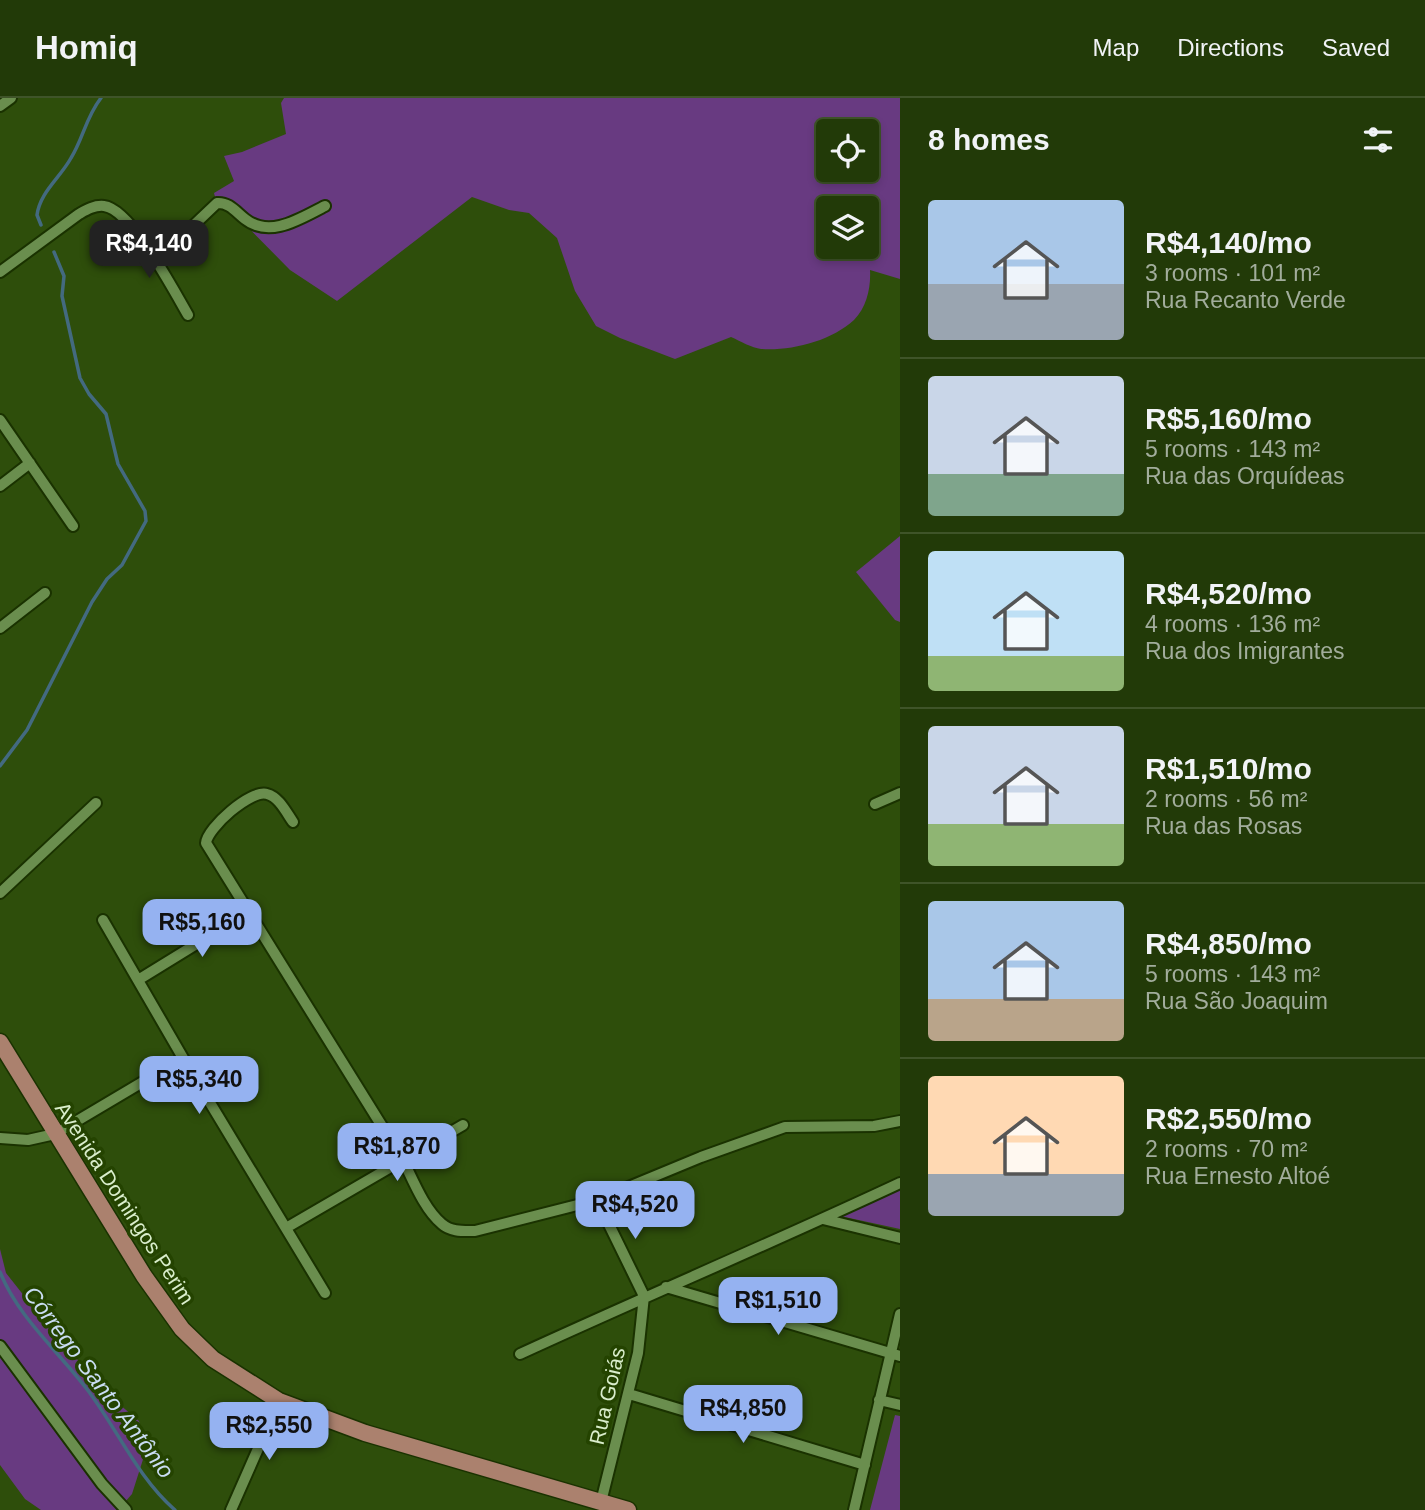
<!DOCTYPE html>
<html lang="en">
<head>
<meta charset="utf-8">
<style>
	body { margin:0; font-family:Helvetica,sans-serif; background:#2e4516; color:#f1f3f6; height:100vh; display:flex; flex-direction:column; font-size:26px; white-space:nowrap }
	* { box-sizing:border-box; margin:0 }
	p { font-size:23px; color:#a2ad9c }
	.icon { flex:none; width:38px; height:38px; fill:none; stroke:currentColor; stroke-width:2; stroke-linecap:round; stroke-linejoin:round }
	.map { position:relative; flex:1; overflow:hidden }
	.details { display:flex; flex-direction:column; background:#223a08; width:525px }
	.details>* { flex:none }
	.controls { position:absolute; left:816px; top:21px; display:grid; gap:14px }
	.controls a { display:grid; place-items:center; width:63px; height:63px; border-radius:7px; background:#223a08; box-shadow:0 4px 10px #0003,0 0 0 2px #3f5429; font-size:35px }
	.price { position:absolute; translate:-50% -60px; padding:0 16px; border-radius:14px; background:#95b2f1; color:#111; font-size:23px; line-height:46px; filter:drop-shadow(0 2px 4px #0008) }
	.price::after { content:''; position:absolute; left:50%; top:42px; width:21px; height:16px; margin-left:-10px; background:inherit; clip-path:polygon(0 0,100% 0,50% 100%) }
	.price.active { background:#222; color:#fff }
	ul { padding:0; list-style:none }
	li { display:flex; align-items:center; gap:21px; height:175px; padding:0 28px }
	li+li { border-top:2px solid #3f5429 }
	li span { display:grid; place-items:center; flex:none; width:196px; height:140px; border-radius:7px; color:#555 }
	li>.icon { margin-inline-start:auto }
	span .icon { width:84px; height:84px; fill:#fffc; stroke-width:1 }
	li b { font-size:30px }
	h2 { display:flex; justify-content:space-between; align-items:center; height:84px; padding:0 28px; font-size:30px }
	header { display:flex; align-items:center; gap:42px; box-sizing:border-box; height:98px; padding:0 35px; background:#223a08; border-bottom:2px solid #3f5429 }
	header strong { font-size:33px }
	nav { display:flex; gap:38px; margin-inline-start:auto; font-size:24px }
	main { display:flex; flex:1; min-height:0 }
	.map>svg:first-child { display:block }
</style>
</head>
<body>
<header>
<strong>Homiq</strong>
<nav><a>Map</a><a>Directions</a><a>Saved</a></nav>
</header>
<main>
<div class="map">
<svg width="900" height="1412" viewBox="0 0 900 1412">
	<rect width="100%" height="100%" fill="#2e4e0b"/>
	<path fill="#683a81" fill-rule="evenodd" d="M284,0h616v181l-30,-9c1,17 -3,37 -16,50 -23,21 -62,31 -93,29 -9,-1 -21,-8 -30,-12l-56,22 -55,-21 -24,-12 -21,-35 -18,-53 -28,-25 -20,-3 -37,-13 -135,104 -47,-31 -62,-63 -13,-10 -1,-4 20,-12 -10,-25 18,-4 44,-18 -5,-31zM828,33h38v39h-38zM828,110h38v39h-38z
		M900,438v86l-5,-2 -39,-48z
		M900,1090v41l-60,-13z
		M0,1151l6,24 30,38 70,82 33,28 7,29 -14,44 -14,16h-77l-16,-11 -25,-34z
		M895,1317l5,1v94h-30z"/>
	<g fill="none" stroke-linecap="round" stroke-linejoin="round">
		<path stroke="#436a80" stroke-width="3.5" d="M41,127l-4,-10c3,-23 23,-37 34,-57 12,-19 15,-41 30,-60
			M0,668l27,-36 65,-128 15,-23 15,-14 24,-44 -1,-10 -27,-47 -12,-50 -17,-20 -9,-16 -18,-82 2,-20 -10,-24
			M0,1174c18,45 57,78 86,116 31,40 51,89 89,122"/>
		<g stroke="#1a3200" stroke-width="14">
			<path id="street" d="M0,8l11,-8
				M156,163l61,-58c12,-1 19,9 28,16 25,20 56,-1 80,-13
				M0,174l79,-58c7,-4 15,-9 25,-8 27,3 70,85 84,109
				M0,322l73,106
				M0,388l30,-23
				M0,530l45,-35
				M875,706l25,-11
				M293,724c-7,-10 -14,-25 -26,-28 -16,-5 -60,34 -61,49l197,317c10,20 21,49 39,64 9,8 21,7 33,7l122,-31 104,-43 84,-30 89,-1 26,-5
				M0,795l96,-90
				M103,822l80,138 142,235
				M138,882l112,-69
				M0,1040l28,2 27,-6 128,-76
				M597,1102l47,96 -6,57 -37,149
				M823,1121l77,19
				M286,1130l177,-103
				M666,1189l234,69
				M0,1248l102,138 24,26
				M520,1256c126,-58 254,-112 380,-171
				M629,1296l236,71
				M879,1302l21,5
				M231,1412l48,-109
				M854,1412l46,-196"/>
		</g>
		<g stroke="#1a3200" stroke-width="19">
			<path id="primary" d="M0,944l144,234 38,53 31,30 66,42 86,32 263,77"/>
		</g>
		<use href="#street" stroke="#6a8e4e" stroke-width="10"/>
		<use href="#primary" stroke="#ab816e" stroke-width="16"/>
	</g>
	<g text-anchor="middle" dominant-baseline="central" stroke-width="7" stroke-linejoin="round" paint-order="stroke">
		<g font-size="21" fill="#daeecc" stroke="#244300">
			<text transform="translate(125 1105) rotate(57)">Avenida Domingos Perim</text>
			<text transform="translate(607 1298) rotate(-77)">Rua Goiás</text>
		</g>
		<g font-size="23" font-style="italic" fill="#c9dcf2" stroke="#244300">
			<text transform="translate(99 1284) rotate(53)">Córrego Santo Antônio</text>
		</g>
	</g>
</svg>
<div class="controls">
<a><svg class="icon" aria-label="locate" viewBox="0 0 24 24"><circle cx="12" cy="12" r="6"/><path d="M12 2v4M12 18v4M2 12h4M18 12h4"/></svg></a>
<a><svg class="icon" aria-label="layers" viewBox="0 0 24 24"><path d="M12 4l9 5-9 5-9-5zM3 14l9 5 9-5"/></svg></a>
</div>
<b class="price active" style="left:149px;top:182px">R$4,140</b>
<b class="price" style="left:202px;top:861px">R$5,160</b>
<b class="price" style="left:199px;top:1018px">R$5,340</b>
<b class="price" style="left:397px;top:1085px">R$1,870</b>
<b class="price" style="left:635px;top:1143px">R$4,520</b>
<b class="price" style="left:778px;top:1239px">R$1,510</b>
<b class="price" style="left:743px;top:1347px">R$4,850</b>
<b class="price" style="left:269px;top:1364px">R$2,550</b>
</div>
<section class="details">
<h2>8 homes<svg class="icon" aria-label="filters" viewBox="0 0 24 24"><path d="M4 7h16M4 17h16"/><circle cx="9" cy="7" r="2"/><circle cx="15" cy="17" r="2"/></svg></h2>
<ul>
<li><span style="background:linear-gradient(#a9c7e8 60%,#9aa5b1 0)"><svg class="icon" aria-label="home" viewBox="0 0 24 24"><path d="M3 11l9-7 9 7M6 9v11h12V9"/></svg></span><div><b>R$4,140/mo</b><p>3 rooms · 101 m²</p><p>Rua Recanto Verde</p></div></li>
<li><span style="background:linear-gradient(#c9d6e8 70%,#7fa58c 0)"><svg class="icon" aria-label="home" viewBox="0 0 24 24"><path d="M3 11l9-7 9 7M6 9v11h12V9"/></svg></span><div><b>R$5,160/mo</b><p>5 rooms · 143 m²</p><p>Rua das Orquídeas</p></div></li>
<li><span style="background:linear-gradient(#bfe0f5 75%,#8fb573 0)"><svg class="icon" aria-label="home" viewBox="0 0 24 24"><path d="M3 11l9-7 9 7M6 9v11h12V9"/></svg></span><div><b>R$4,520/mo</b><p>4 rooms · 136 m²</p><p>Rua dos Imigrantes</p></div></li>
<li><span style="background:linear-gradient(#c9d6e8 70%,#8fb573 0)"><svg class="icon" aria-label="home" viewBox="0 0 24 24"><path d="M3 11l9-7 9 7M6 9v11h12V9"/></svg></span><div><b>R$1,510/mo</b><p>2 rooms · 56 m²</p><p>Rua das Rosas</p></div></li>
<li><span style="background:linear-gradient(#a9c7e8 70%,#b9a48a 0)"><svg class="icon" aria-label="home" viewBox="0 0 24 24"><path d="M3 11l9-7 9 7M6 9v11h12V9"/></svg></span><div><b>R$4,850/mo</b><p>5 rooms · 143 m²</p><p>Rua São Joaquim</p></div></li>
<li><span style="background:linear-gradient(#ffd9b3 70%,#9aa5b1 0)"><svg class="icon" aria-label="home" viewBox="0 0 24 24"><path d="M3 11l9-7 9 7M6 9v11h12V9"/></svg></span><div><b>R$2,550/mo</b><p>2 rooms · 70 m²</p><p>Rua Ernesto Altoé</p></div></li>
</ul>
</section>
</main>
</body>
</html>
